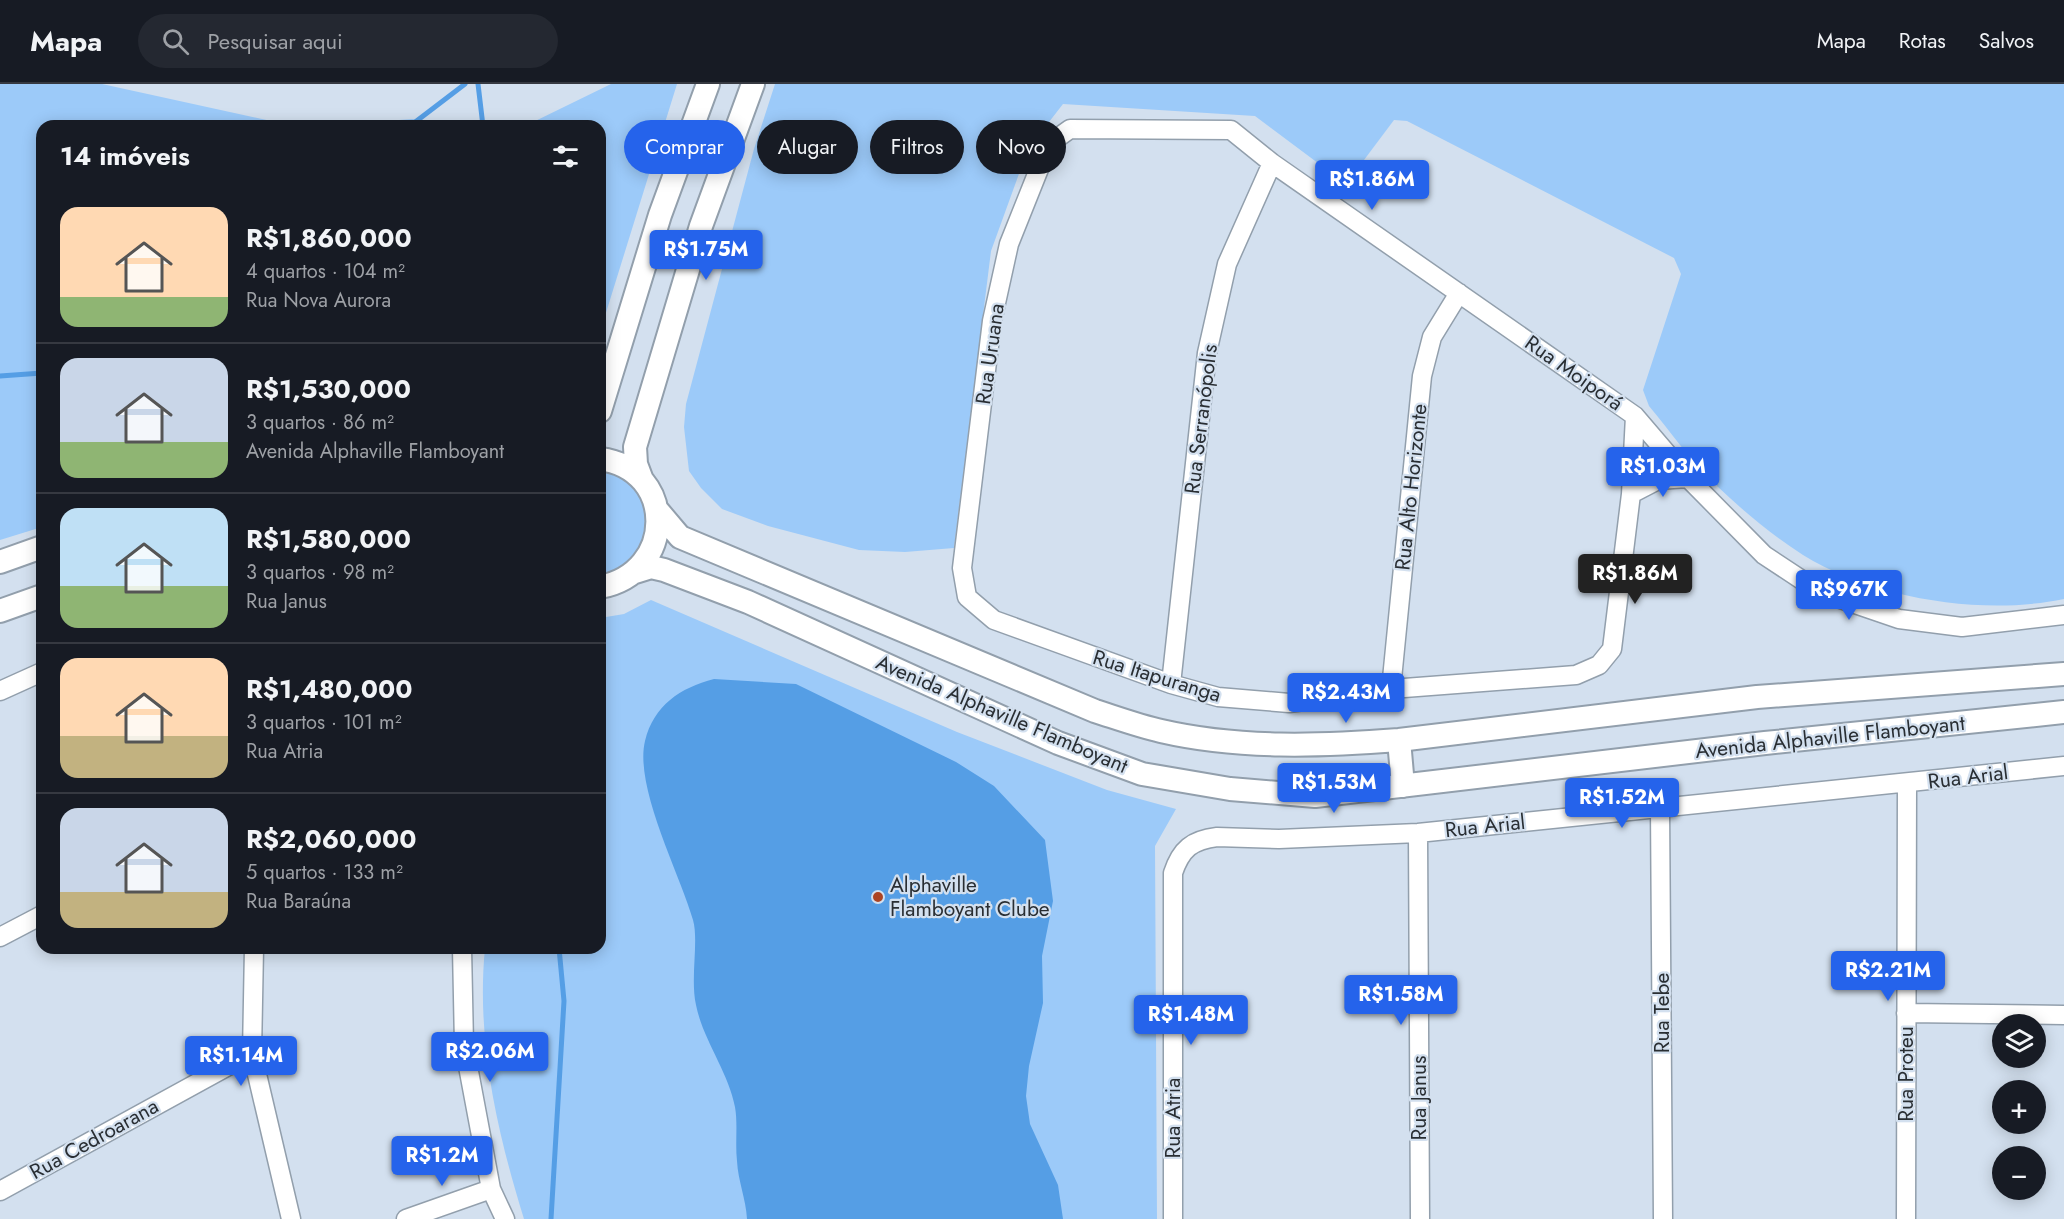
<!DOCTYPE html>
<html lang="pt">
<head>
<meta charset="utf-8">
<style>
	body { margin:0; font-family:Jost,sans-serif; background:#242831; color:#f1f3f6; height:100vh; display:flex; flex-direction:column; font-size:22px; white-space:nowrap }
	* { box-sizing:border-box; margin:0 }
	p { font-size:20px; color:#9ea1a6 }
	.icon { flex:none; width:33px; height:33px; fill:none; stroke:currentColor; stroke-width:2; stroke-linecap:round; stroke-linejoin:round }
	.map { position:relative; flex:1; overflow:hidden }
	.sheet { position:absolute; left:36px; top:36px; width:570px; height:834px; display:flex; flex-direction:column; background:#171b24; border-radius:18px; box-shadow:0 3px 15px #0003 }
	.sheet>* { flex:none }
	.guide { position:absolute; left:624px; top:36px; width:570px; height:54px; display:flex; gap:12px }
	.controls { position:absolute; left:1992px; top:930px; display:grid; gap:12px }
	.controls a { display:grid; place-items:center; width:54px; height:54px; border-radius:50%; background:#171b24; box-shadow:0 3px 15px #0003; font-size:30px }
	.price { position:absolute; translate:-50% -51px; padding:0 14px; border-radius:6px; background:#2563eb; color:#fff; font-size:20px; line-height:39px; filter:drop-shadow(0 2px 3px #0008) }
	.price::after { content:''; position:absolute; left:50%; top:36px; width:18px; height:14px; margin-left:-9px; background:inherit; clip-path:polygon(0 0,100% 0,50% 100%) }
	.price.selected { background:#222; color:#fff }
	ul { padding:0; list-style:none }
	li { display:flex; align-items:center; gap:18px; height:150px; padding:0 24px }
	li+li { border-top:2px solid #363941 }
	li span { display:grid; place-items:center; flex:none; width:168px; height:120px; border-radius:18px; color:#555 }
	li>.icon { margin-inline-start:auto }
	span .icon { width:72px; height:72px; fill:#fffc; stroke-width:1 }
	li b { font-size:26px }
	h2 { display:flex; justify-content:space-between; align-items:center; height:72px; padding:0 24px; font-size:26px }
	.pill { padding:0 21px; border-radius:27px; background:#171b24; box-shadow:0 3px 15px #0003; font-size:21px; line-height:54px }
	.pill.selected { background:#2563eb; color:#fff }
	header { display:flex; align-items:center; gap:36px; box-sizing:border-box; height:84px; padding:0 30px; background:#171b24; border-bottom:2px solid #363941 }
	header strong { font-size:28px }
	nav { display:flex; gap:33px; margin-inline-start:auto; font-size:21px }
	.search { width:420px; height:54px; background:#242831; display:flex; align-items:center; gap:15px; box-sizing:border-box; padding:0 21px; border-radius:33px; color:#9ea1a6; font-size:22px }
	.map>svg:first-child { display:block }
</style>
</head>
<body>
<header>
<strong>Mapa</strong>
<div class="search"><svg class="icon" aria-label="search" viewBox="0 0 24 24"><circle cx="10" cy="10" r="6"/><path d="M15 15l6 6"/></svg>Pesquisar aqui</div>
<nav><a>Mapa</a><a>Rotas</a><a>Salvos</a></nav>
</header>
<div class="map">
<svg width="2064" height="1135" viewBox="0 0 2064 1135">
	<rect width="100%" height="100%" fill="#d3e0ef"/>
	<path fill="#9ccaf9" d="M0,0h102l192,42h-252v401l-42,13z
		M611,0h66l-77,248v-206h-75z
		M775,0h1289v515c-81,17 -190,0 -261,-44 -31,-20 -60,-44 -86,-69 -25,-23 -46,-54 -68,-80l-6,-16 38,-116 -7,-16 -267,-137 -13,-1 -48,64 -91,-68 -192,-12 -35,45 -37,102 -37,297 -49,4 -46,-2 -91,-24 -46,-17 -21,-21 -12,-17 -5,-44 2,-23 68,-255z
		M412,35l81,7h-173z
		M600,385c8,3 19,5 27,10 25,18 27,58 6,80 -9,10 -21,13 -33,17z
		M651,516l306,132 150,58 69,19 -21,37 2,373h-633c-27,-87 -48,-179 -39,-271h115v-330l24,-4z"/>
	<path fill="#559ee5" d="M714,595l82,5 160,78 38,24 51,54 8,61 -11,55 1,47 -14,63 -3,30 4,28 28,61 5,34h-316c-1,-20 -9,-38 -10,-58 -2,-18 1,-37 -2,-54 -7,-36 -32,-67 -39,-102 -6,-27 3,-64 -3,-85 -13,-46 -59,-133 -48,-179 9,-36 35,-53 69,-62z"/>
	<g fill="none" stroke-linecap="round" stroke-linejoin="round">
		<path stroke="#559ee5" stroke-width="5" d="M478,0l5,42
			M410,42l55,-42
			M0,292l42,-3
			M551,1135l13,-218 -5,-53"/>
		<g stroke="#929fac" stroke-width="21">
			<path id="minor" d="M1635,332l-4,78 -19,155 -13,16 -23,10 -185,14 -102,14 -71,-6 -47,-13 -177,-64 -27,-23 -5,-29 30,-247 17,-77 40,-100 21,-15 161,1 41,33 363,253 53,62 76,77 56,37 79,27 63,8 102,-12
				M1631,410l27,-14 30,-2
				M1171,600l36,-331 20,-89 45,-101
				M1391,605l31,-313 10,-39 27,-44
				M0,607l42,-19
				M1660,723l3,412
				M1418,749l2,386
				M0,853l42,-22
				M254,864l-2,105 39,166
				M462,864l2,97 27,144 14,30
				M1906,929l158,2
				M0,1107l252,-138
				M406,1135l85,-30
				M1173,1135v-346c8,-24 19,-33 44,-36l62,2 139,-6 646,-67
				M1906,1135l1,-435"/>
		</g>
		<g stroke="#929fac" stroke-width="26">
			<path id="tertiary" d="M600,327l60,-196 48,-131
				M600,375c77,10 76,114 0,128
				M642,396l-6,-16 -1,-17 66,-221 52,-142
				M658,427l22,26 415,174c22,7 44,15 66,20 78,18 160,15 238,9l358,-43 307,-23
				M0,478l42,-15
				M635,488l16,-5 13,3 84,32 310,141 84,31 88,15 85,7 450,-53 299,-31
				M0,527l42,-15
				M1399,656l4,46"/>
		</g>
		<use href="#minor" stroke="#fff" stroke-width="18"/>
		<use href="#tertiary" stroke="#fff" stroke-width="22"/>
	</g>
	<circle fill="#ac4423" stroke="#d3e0ef" stroke-width="2" cx="878" cy="813" r="6"/>
	<g text-anchor="middle" dominant-baseline="central" stroke-width="4.5" stroke-linejoin="round" paint-order="stroke">
		<g font-size="21" fill="#292e33" stroke="#d3e0ef">
			<text transform="translate(990 270) rotate(-82)">Rua Uruana</text>
			<text transform="translate(1574 289) rotate(35)">Rua Moiporá</text>
			<text transform="translate(1201 335) rotate(-83)">Rua Serranópolis</text>
			<text transform="translate(1411 403) rotate(-84)">Rua Alto Horizonte</text>
			<text transform="translate(1157 592) rotate(17)">Rua Itapuranga</text>
			<text transform="translate(1002 630) rotate(23)">Avenida Alphaville Flamboyant</text>
			<text transform="translate(1830 653) rotate(-6)">Avenida Alphaville Flamboyant</text>
			<text transform="translate(1968 693) rotate(-7)">Rua Arial</text>
			<text transform="translate(1485 742) rotate(-6)">Rua Arial</text>
			<text transform="translate(1662 929) rotate(-90)">Rua Tebe</text>
			<text transform="translate(1906 990) rotate(-90)">Rua Proteu</text>
			<text transform="translate(1419 1014) rotate(-90)">Rua Janus</text>
			<text transform="translate(1173 1034) rotate(-90)">Rua Atria</text>
			<text transform="translate(94 1055) rotate(-29)">Rua Cedroarana</text>
		</g>
		<g font-size="21" fill="#292e33" stroke="#d3e0ef" text-anchor="start">
			<text x="890" y="801">Alphaville<tspan x="890" dy="24">Flamboyant Clube</tspan></text>
		</g>
	</g>
</svg>
<div class="controls">
<a><svg class="icon" aria-label="layers" viewBox="0 0 24 24"><path d="M12 4l9 5-9 5-9-5zM3 14l9 5 9-5"/></svg></a>
<a>+</a>
<a>−</a>
</div>
<b class="price" style="left:1372px;top:127px">R$1.86M</b>
<b class="price" style="left:706px;top:197px">R$1.75M</b>
<b class="price" style="left:1663px;top:414px">R$1.03M</b>
<b class="price selected" style="left:1635px;top:521px">R$1.86M</b>
<b class="price" style="left:1849px;top:537px">R$967K</b>
<b class="price" style="left:1346px;top:640px">R$2.43M</b>
<b class="price" style="left:1334px;top:730px">R$1.53M</b>
<b class="price" style="left:1622px;top:745px">R$1.52M</b>
<b class="price" style="left:1888px;top:918px">R$2.21M</b>
<b class="price" style="left:1401px;top:942px">R$1.58M</b>
<b class="price" style="left:1191px;top:962px">R$1.48M</b>
<b class="price" style="left:490px;top:999px">R$2.06M</b>
<b class="price" style="left:241px;top:1003px">R$1.14M</b>
<b class="price" style="left:442px;top:1103px">R$1.2M</b>
<div class="guide">
<a class="pill selected">Comprar</a>
<a class="pill">Alugar</a>
<a class="pill">Filtros</a>
<a class="pill">Novo</a>
</div>
<section class="sheet">
<h2>14 imóveis<svg class="icon" aria-label="filters" viewBox="0 0 24 24"><path d="M4 7h16M4 17h16"/><circle cx="9" cy="7" r="2"/><circle cx="15" cy="17" r="2"/></svg></h2>
<ul>
<li><span style="background:linear-gradient(#ffd9b3 75%,#8fb573 0)"><svg class="icon" aria-label="home" viewBox="0 0 24 24"><path d="M3 11l9-7 9 7M6 9v11h12V9"/></svg></span><div><b>R$1,860,000</b><p>4 quartos · 104 m²</p><p>Rua Nova Aurora</p></div></li>
<li><span style="background:linear-gradient(#c9d6e8 70%,#8fb573 0)"><svg class="icon" aria-label="home" viewBox="0 0 24 24"><path d="M3 11l9-7 9 7M6 9v11h12V9"/></svg></span><div><b>R$1,530,000</b><p>3 quartos · 86 m²</p><p>Avenida Alphaville Flamboyant</p></div></li>
<li><span style="background:linear-gradient(#bfe0f5 65%,#8fb573 0)"><svg class="icon" aria-label="home" viewBox="0 0 24 24"><path d="M3 11l9-7 9 7M6 9v11h12V9"/></svg></span><div><b>R$1,580,000</b><p>3 quartos · 98 m²</p><p>Rua Janus</p></div></li>
<li><span style="background:linear-gradient(#ffd9b3 65%,#c2b280 0)"><svg class="icon" aria-label="home" viewBox="0 0 24 24"><path d="M3 11l9-7 9 7M6 9v11h12V9"/></svg></span><div><b>R$1,480,000</b><p>3 quartos · 101 m²</p><p>Rua Atria</p></div></li>
<li><span style="background:linear-gradient(#c9d6e8 70%,#c2b280 0)"><svg class="icon" aria-label="home" viewBox="0 0 24 24"><path d="M3 11l9-7 9 7M6 9v11h12V9"/></svg></span><div><b>R$2,060,000</b><p>5 quartos · 133 m²</p><p>Rua Baraúna</p></div></li>
</ul>
</section>
</div>
</body>
</html>
